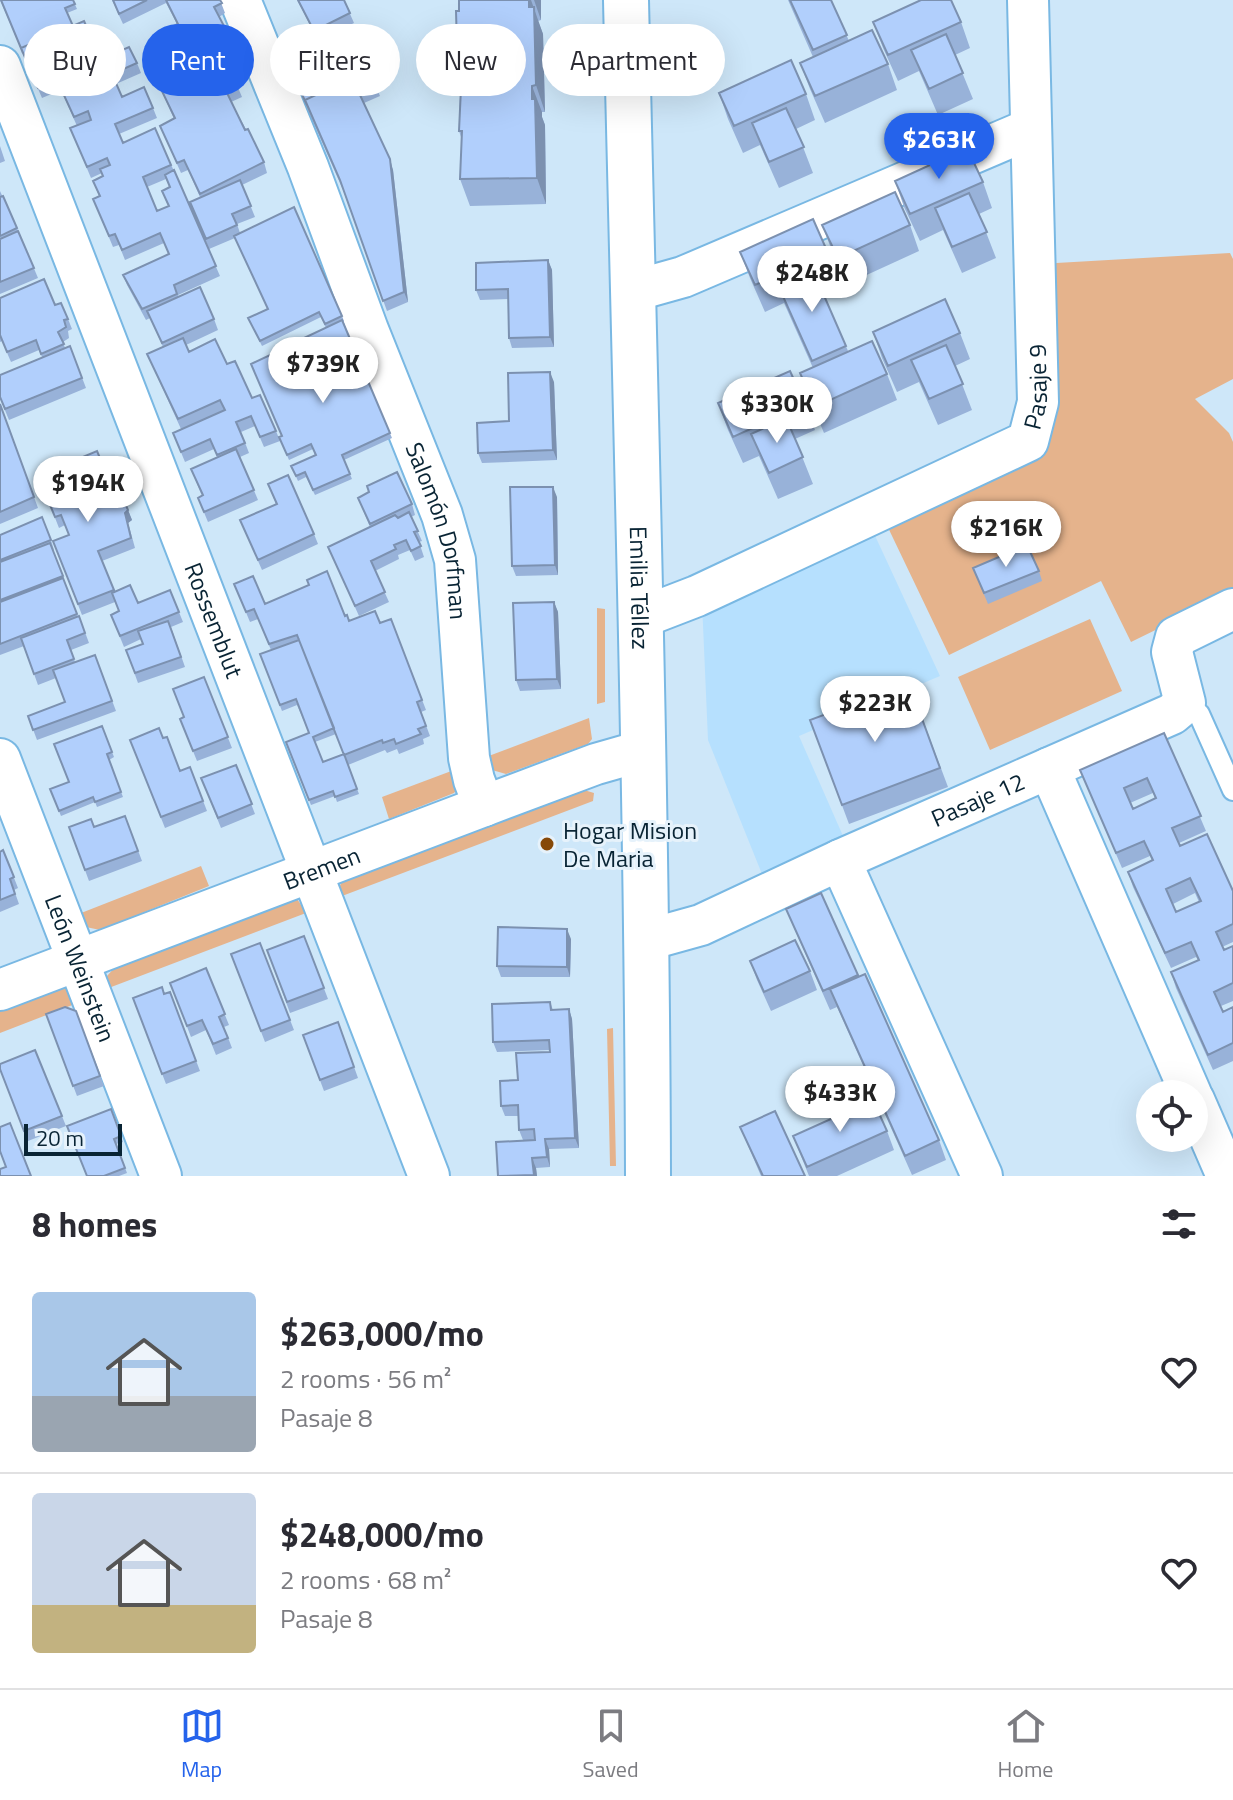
<!DOCTYPE html>
<html lang="en">
<head>
<meta charset="utf-8">
<style>
	body { margin:0; font-family:"Titillium Web",sans-serif; background:#f7f7f7; color:#2b2b33; height:100vh; display:flex; flex-direction:column; font-size:30px; white-space:nowrap }
	* { box-sizing:border-box; margin:0 }
	p { font-size:26px; color:#7c7c81 }
	.icon { flex:none; width:44px; height:44px; fill:none; stroke:currentColor; stroke-width:2; stroke-linecap:round; stroke-linejoin:round }
	.map { position:relative; height:1176px; overflow:hidden }
	.drawer { display:flex; flex-direction:column; background:#fff; flex:1 }
	.drawer>* { flex:none }
	.top-card { position:absolute; left:24px; top:24px; width:800px; height:72px; display:flex; gap:16px }
	.tools { position:absolute; left:1136px; top:1080px; display:grid; gap:16px }
	.tools a { display:grid; place-items:center; width:72px; height:72px; border-radius:50%; background:#fff; box-shadow:0 8px 32px #0002; font-size:40px }
	.scale { position:absolute; left:24px; bottom:20px; width:98px; box-sizing:border-box; padding-left:8px; border:4px solid #092434; border-top:0; font-size:22px; line-height:28px; white-space:nowrap; color:#092434; -webkit-text-stroke:6px #e6f2fb; paint-order:stroke }
	.price { position:absolute; translate:-50% -68px; padding:0 18px; border-radius:28px; background:#fff; color:#222; font-size:26px; line-height:52px; filter:drop-shadow(0 2px 4px #0008) }
	.price::after { content:''; position:absolute; left:50%; top:48px; width:24px; height:18px; margin-left:-12px; background:inherit; clip-path:polygon(0 0,100% 0,50% 100%) }
	.price.current { background:#2563eb; color:#fff }
	ul { padding:0; list-style:none }
	li { display:flex; align-items:center; gap:24px; height:200px; padding:0 32px }
	li+li { border-top:2px solid #e1e1e2 }
	li span { display:grid; place-items:center; flex:none; width:224px; height:160px; border-radius:8px; color:#555 }
	li>.icon { margin-inline-start:auto }
	span .icon { width:96px; height:96px; fill:#fffc; stroke-width:1 }
	li b { font-size:34px }
	h2 { display:flex; justify-content:space-between; align-items:center; height:96px; padding:0 32px; font-size:34px }
	.pill { padding:0 28px; border-radius:36px; background:#fff; box-shadow:0 8px 32px #0002; font-size:28px; line-height:72px }
	.pill.current { background:#2563eb; color:#fff }
	.dock { display:flex; justify-content:space-around; align-items:center; height:112px; border-top:2px solid #e1e1e2; background:#fff; font-size:22px; color:#7c7c81 }
	.dock a { display:grid; justify-items:center; gap:4px }
	.dock .current { color:#2563eb }
	.map>svg:first-child { display:block }
</style>
</head>
<body>
<div class="map">
<svg width="1233" height="1176" viewBox="0 0 1233 1176">
	<rect width="100%" height="100%" fill="#cee7f9"/>
	<path fill="#b6e0fe" d="M871,527l69,149 -141,60 48,109 -83,34 -56,-139 -6,-138z"/>
	<path fill="#e5b38c" d="M1230,253l3,6v120l-38,20 34,34 4,9v150l-102,50 -30,-61 -152,74 -67,-140 166,-81 -9,-170z
		M597,608l8,1v93l-8,2z
		M1090,619l32,72 -132,59 -32,-73z
		M589,718l3,21 -4,5 -82,30 -21,-6 -7,-8z
		M462,767l-3,20 -5,6 -65,26 -7,-22z
		M584,790l10,3 -1,8 -251,95 -3,-8 3,-7 7,-5z
		M201,866l8,20 -109,44 -14,-3 -10,-12z
		M296,897l10,16 -200,76 1,-13 10,-11z
		M67,986l8,18 -75,29v-22z
		M613,1028l3,138h-6l-3,-137z"/>
	<g fill="none" stroke-linecap="round" stroke-linejoin="round">
		<g stroke="#79b8e3" stroke-width="24">
			<path id="service" d="M1185,703l14,11 34,76"/>
		</g>
		<g stroke="#79b8e3" stroke-width="44">
			<g id="minor">
				<path id="s1" d="M240,0l68,167 60,163 74,185 13,45 14,198 5,22 10,26"/>
				<path id="s2" d="M0,66l429,1110"/>
				<path d="M633,291l50,-14 347,-148"/>
				<path id="s3" d="M640,618l57,-22 331,-155 10,-39 -10,-402"/>
				<path id="s4" d="M0,759l161,417"/>
				<path d="M1049,768l142,326"/>
				<path d="M840,860l142,316"/>
				<path id="s5" d="M647,940l54,-15 139,-65 332,-146 13,-11 -13,-51 4,-15 57,-28"/>
				<path id="s6" d="M0,990l484,-184 112,-42 49,-14"/>
				<path d="M1194,1100l33,76"/>
			</g>
		</g>
		<g stroke="#79b8e3" stroke-width="48">
			<g id="tertiary">
				<path id="s7" d="M626,0c9,392 21,784 22,1176"/>
			</g>
		</g>
		<use href="#service" stroke="#fff" stroke-width="20"/>
		<use href="#minor" stroke="#fff" stroke-width="40"/>
		<use href="#tertiary" stroke="#fff" stroke-width="44"/>
	</g>
	<path fill="#98b2d9" fill-rule="evenodd" d="M0,0h73l4,9 -10,4 6,13 21,18 4,10 -26,11 3,6 62,-8 4,10 -25,11 6,13 31,11 4,10 -38,16 4,9 32,-15 65,148 -42,19 1,2 35,22 4,11 -32,15 3,7 38,12 49,67 4,10 -16,6 -9,-21 -14,6 8,21 -9,4 18,43 -50,22 -10,-24 4,-2 -11,-27 27,-11 -4,-9 -29,13 -12,-29 8,-4 -34,-75 16,-7 -13,-29 -4,2 -19,-35 -4,-10 46,-21 -5,-11 -39,17 -6,-15 -6,2 -20,-48 6,-3 -6,-15 10,-5 -1,-3 -11,5 -21,-50 7,-2 -16,-36 -19,8zM166,179l4,9 -8,3 6,15 -11,5 -10,-24z
		M112,0h108l5,13 -6,4 8,20 -3,1 14,37 -4,3 8,19 -11,5 33,60 3,11 -25,12 13,32 -18,7 3,9 102,83 2,5 -1,1 49,116 -48,22 8,19 -37,16 -9,-18 -8,4 -7,-15 24,-11 -2,-6 -24,11 -10,-23 3,-1 -5,-64 34,-16 15,-28 -5,-11 -59,29 -14,-28 20,-9 -33,-71 -26,11 -15,-37 6,-15 -12,-27 -7,3 -21,-47 14,-7 -15,-34 16,-8 -19,-43 21,-10 -11,-21 -43,21z
		M297,0h47l10,23 -36,18z
		M459,0h82v20l-3,1 5,13 2,78h-3v5l3,8 1,79 -76,2 -10,-27 2,-39 -3,-9 1,-36 -2,-7 4,-26 -5,-15 2,-36z
		M788,0h43l18,41 39,23 9,26 -72,33 -15,-34 -10,-26 13,-6z
		M873,22h88l9,26 -15,7 18,44 -35,16 -19,-44 -21,10 -15,-33z
		M382,70l2,5 -11,5 7,16 -16,7 29,67 15,132 -21,9 -44,-121 -51,-116z
		M719,93l87,1 9,26 -19,9 17,44 -34,15 -19,-43 -17,8 -15,-34z
		M0,146l5,15 -5,2z
		M895,181l88,1 9,26 -13,6 17,44 -34,15 -19,-43 -23,11 -16,-34z
		M0,191l17,37 21,50 -38,16z
		M822,225h88l9,26 -72,33 -15,-33z
		M740,252l88,1 9,27 -17,7 28,64 39,23 10,26 -73,33 -14,-33 -10,-27 13,-5 -29,-65 -19,9 -15,-34z
		M548,260l4,10 2,77 -42,1 -3,-10 -1,-39 -28,1 -4,-10z
		M0,298l55,7 13,14 4,10 -4,2 1,7 -6,4 2,6 5,-2 16,42 -77,32 -9,-22 42,-41 -3,-7 -28,12 -9,-21 -2,1z
		M873,332l87,1 10,26 -15,7 17,44 -34,15 -19,-43 -22,10 -15,-34z
		M554,382l3,78 -75,3 -4,-10 31,-32z
		M718,403l87,1 10,26 -20,9 18,45 -35,15 -19,-43 -16,7 -15,-33z
		M0,404l38,104 -38,16z
		M268,484l46,50 4,10 -56,26 -22,-50 36,-16z
		M114,492l14,18 4,10 -4,3 7,25 -33,13 12,31 24,11 32,-13 13,32 -12,5 14,40 -47,16 -12,-33 17,-6 -2,-5 -17,8 -13,-32 8,-4 -4,-9 -33,13 -29,-74 16,-6 -4,-10 -6,3 -11,-28z
		M557,497l1,78 -42,1 -4,-10z
		M358,498l54,6 3,11 -4,2 11,24 -3,1 5,15 -9,4 -5,-11 -12,5 1,4 -24,12 14,31 -30,14 -31,-69 42,-20z
		M0,535l51,5 3,10 -1,1 25,66 1,-1 10,27 -18,7 4,12 20,-7 21,56 -79,29 -9,-24 37,-14 -9,-24 -18,7 -14,-39 -24,9z
		M973,568l66,3 3,10 -54,23z
		M234,584l31,20 80,12 4,5 31,2 11,-4 35,91 -5,2 9,24 -7,3 1,5 -25,10 -2,-5 -10,4 -2,-3 -37,15 11,29 -22,8 -2,-6 -24,9 -25,-63 23,-9 -12,-28 -15,6 -22,-57 11,-4 -13,-31 -8,3zM336,734l7,20 -20,8 -8,-20z
		M554,602l4,10 3,77 -41,2 -4,-11z
		M204,677l28,71 -35,13 -17,-42 4,-2z
		M909,683l39,104 -99,37 -39,-104z
		M102,726l12,31 -5,3 14,37 -26,10 -2,-5 -34,14 -11,-27 19,-7z
		M1164,733l42,98 -27,12 1,3 53,45v51l-11,5 2,3 9,-4v55l-12,5 2,6 10,-5v54l-20,9 -37,-82 -5,-16 27,-12 -2,-3 -25,11 -38,-81 -5,-15 24,-11 -2,-5 -28,12 -42,-98zM1153,793l2,5 -22,11 -3,-6zM1195,893l4,9 -23,10 -3,-8z
		M163,738l17,33 10,-4 17,44 -42,17 -35,-88z
		M236,765l19,49 -34,14 -20,-50z
		M125,816l17,45 -53,20 -20,-54h25z
		M3,850l15,38 -4,2 5,14 -19,8v-60z
		M821,893l38,84 80,163 7,20 -34,15 -75,-168 -7,3 -36,-82 -8,-19z
		M304,936l24,63 -38,14 -23,-63z
		M571,939l-1,38h-69l-4,-11z
		M260,943l34,87 -29,12 -34,-88z
		M750,961l60,10 7,19 -46,21 -14,-31z
		M206,968l23,57 -5,2 8,21 -16,7 -10,-25 -15,7 -21,-54z
		M170,992l30,79 -34,13 -33,-86 31,-4z
		M550,1002l3,8 16,-1 3,10 7,129 -30,1 1,18 -14,1 1,8h-39l25,-36 -4,-10v-14h-14l-4,-10 17,-26 32,-28v-2l-53,2 -4,-10z
		M76,1011l28,75 -27,10 -31,-82z
		M338,1022l20,56 -34,13 -21,-56z
		M35,1050l31,76 -38,15 -26,-66z
		M111,1109l12,33 -7,2 11,29 -8,3h-32z
		M740,1127l65,49h-44z
		M887,1131l7,19 -57,26h-28l-16,-40z"/>
	<path fill="#7c91b0" d="M529,0h2l12,34 2,78 -9,-27z
		M534,0h7v20z
		M532,86l10,26v5l3,8 1,79 -9,-26z
		M390,159l3,11 15,132 -4,-10z
		M548,260l4,10 2,77 -4,-10z
		M550,372l4,10 3,78 -4,-10z
		M553,487l4,10 1,78 -3,-10z
		M128,510l4,10 -4,3 7,25 -10,-35z
		M554,602l4,10 3,77 -4,-10z
		M567,929l4,10 -1,38 -3,-10z
		M569,1009l3,10 7,129 -4,-10z
		M545,1139l4,10 1,18 -3,-10z
		M532,1158l4,10 1,8h-3z"/>
	<path fill="#b1cffc" stroke="#7c91b0" stroke-width="2" fill-rule="evenodd" d="M1,0h72l2,4 -10,4 8,18 -52,22 2,5z
		M113,0h34l-28,14z
		M166,0h54l2,3 -8,4 10,19 -4,2 14,37 -5,3 9,19 -11,6 18,37 3,-1 16,33 -64,32 -16,-34 -7,3 -17,-37 15,-8 -16,-33 42,-21 -2,-4 -25,12 -18,-38 22,-10z
		M298,0h46l6,13 -36,18z
		M459,0h70v7h5l2,78 -4,1v13h3l2,79 -77,1 2,-48h-3l2,-43h-3l-1,-26h5v-15h-5l-1,-36h3z
		M790,0h41l16,35 -34,15z
		M921,0h30l10,22 -73,33 -15,-33z
		M84,21l10,23 -26,11 7,16 54,-24 8,16 -25,11 10,23 22,-10 9,21 -38,16 8,19 32,-15 16,37 -28,12 14,34 12,-5 -7,-15 8,-4 -5,-12 9,-5 42,96 -42,19 3,9 -35,15 -19,-34 46,-21 -9,-21 -38,17 -7,-16 -6,2 -16,-37 7,-3 -7,-15 10,-5 -3,-7 10,-4 -3,-7 -20,9 -17,-39 21,-8 -3,-9 -14,6 -17,-37 -19,8 -17,-40z
		M872,30l16,34 -73,32 -15,-33z
		M365,34l17,36 -11,5 -2,-5 -64,30 2,5 -17,-36z
		M946,34l17,39 -34,16 -18,-39z
		M791,60l15,34 -72,32 -15,-33z
		M369,70l7,15 -17,8 31,66 14,133 -21,9 -43,-121 -35,-80z
		M786,108l18,39 -35,15 -17,-39z
		M967,148l16,34 -73,32 -15,-33z
		M240,180l11,26 -19,8 5,11 -31,14 -16,-37z
		M895,192l15,33 -72,33 -16,-33z
		M969,193l18,39 -35,15 -17,-39z
		M3,196l14,32 -17,8v-39z
		M294,207l48,109 -17,8 -6,-12 -59,29 -12,-23 20,-9 -34,-73z
		M813,219l15,34 -73,32 -15,-33z
		M18,231l16,37 -34,14v-43z
		M548,260l2,77 -41,1 -1,-49 -32,1v-27z
		M812,268l34,78 -34,15 -35,-78z
		M44,279l11,26 6,-2 7,16 -4,1 2,7 -8,5 6,12 -23,10 -5,-14 -29,12 -7,-17v-37z
		M200,287l14,32 -52,24 -15,-32z
		M945,299l15,34 -72,33 -15,-34z
		M342,320l48,113 -48,22 8,19 -37,16 -8,-18 -9,4 -5,-10 25,-11 -5,-11 -24,11 -8,-18 3,-1 -31,-72 19,-9 7,17 35,-16 -8,-18z
		M183,338l6,14 26,-13 12,25 8,-3 17,37 8,-3 16,36 -16,6 -9,-21 -15,6 9,21 -28,12 -7,-16 -29,13 -8,-19 52,-23 -5,-10 -42,19 -31,-65z
		M872,341l15,33 -72,33 -15,-34z
		M946,345l17,39 -34,15 -18,-39z
		M70,346l12,32 -77,31 -5,-12v-22z
		M790,371l15,33 -72,33 -15,-34z
		M550,372l3,78 -75,3 -1,-30 32,-2 -1,-48z
		M0,404l34,93 -34,15z
		M786,418l17,39 -34,16 -18,-39z
		M236,449l18,41 -50,22 -6,-14 5,-3 -12,-26z
		M97,451l17,41 5,-2 9,20 -3,3 6,25 -33,13 16,39 -36,14 -25,-63 16,-6 -8,-20 -6,2 -7,-17 16,-6 -10,-25z
		M397,472l15,32 -42,20 -12,-26 11,-6 -2,-6z
		M288,475l26,59 -56,26 -18,-40 37,-16 -9,-20z
		M510,487h43l2,78 -43,1z
		M409,512l9,19 -4,1 7,14 -10,5 -5,-11 -12,5 2,4 -25,12 14,31 -30,14 -27,-59 67,-32 3,3z
		M42,517l9,23 -51,20v-25z
		M50,543l13,33 -63,24v-38z
		M1027,545l12,26 -55,22 -11,-25z
		M327,571l18,45 2,-1 2,6 26,-10 5,12 11,-4 31,81 -5,2 9,24 -8,3 3,5 -25,10 -2,-5 -11,4 -1,-3 -38,15 -47,-120 -28,9 -15,-35 -8,3 -12,-28 19,-8 12,28 44,-19 -2,-5z
		M63,578l14,36 -77,30v-42z
		M130,585l8,18 32,-13 9,22 -59,24 -9,-21 8,-4 -7,-18z
		M554,602l3,77 -41,1 -3,-77z
		M79,616l6,17 -18,7 7,19 -40,15 -13,-36z
		M168,621l13,36 -46,16 -9,-23 17,-6 -5,-13z
		M299,640l35,88 -21,9 10,25 21,-8 13,35 -22,8 -2,-6 -24,9 -23,-58 23,-9 -13,-34 -16,6 -20,-51z
		M95,655l17,46 -79,29 -5,-14 37,-14 -12,-32z
		M204,677l24,60 -35,14 -13,-32 4,-2 -11,-28z
		M909,683l31,85 -98,37 -32,-85z
		M102,726l10,26 -5,2 14,38 -26,10 -2,-5 -34,14 -9,-22 19,-7 -15,-38z
		M159,728l4,10 4,-1 13,34 10,-4 13,34 -42,16 -31,-77z
		M1164,733l37,83 -29,12 8,18 27,-12 26,57v33l-17,8 8,18 9,-4v37l-19,9 9,20 10,-5v36l-25,12 -37,-83 28,-12 -8,-18 -26,11 -37,-81 25,-12 -9,-19 -28,12 -36,-83zM1147,778l9,20 -23,11 -9,-21zM1190,878l11,23 -25,11 -10,-23z
		M236,765l16,39 -34,14 -17,-40z
		M125,816l13,35 -53,19 -16,-43 22,-8 3,8z
		M3,850l11,27 -4,2 5,15 -15,6v-48z
		M821,893l37,82 -35,16 -37,-82z
		M498,927l69,2v38l-70,-1z
		M304,936l20,52 -37,14 -20,-52z
		M795,940l15,31 -46,21 -14,-31z
		M260,943l30,77 -29,11 -30,-77z
		M206,968l19,46 -6,3 9,21 -15,6 -11,-24 -15,6 -17,-43z
		M865,974l74,166 -34,16 -75,-167z
		M162,987l2,7 6,-2 26,69 -34,13 -29,-76z
		M550,1002l1,8 18,-1 6,129 -30,1 2,18 -15,1 2,17 -36,1 -2,-34 39,-2 -1,-11 -15,1 -1,-25 -17,1 -1,-25 18,-1 -2,-27 34,-1 -1,-12 -56,2 -1,-38z
		M65,1007l11,4 24,65 -27,10 -27,-72z
		M338,1022l16,45 -34,13 -17,-45z
		M35,1050l27,66 -38,15 -24,-62v-5z
		M873,1100l14,31 -80,36 -14,-31z
		M111,1109l10,27 -7,3 11,29 -21,8h-17l-20,-50z
		M775,1111l30,65h-42l-23,-49z
		M10,1123l21,53h-31v-7l6,-2 -6,-16v-24z"/>
	<circle fill="#864908" stroke="#e6f2fb" stroke-width="3" cx="547" cy="844" r="8"/>
	<g text-anchor="middle" dominant-baseline="central" stroke-width="6" stroke-linejoin="round" paint-order="stroke">
		<g font-size="24" fill="#092434" stroke="#e6f2fb">
			<text stroke="none"><textPath href="#s3" startOffset="482">Pasaje 9</textPath></text>
			<text stroke="none"><textPath href="#s1" startOffset="568">Salomón Dorfman</textPath></text>
			<text stroke="none"><textPath href="#s7" startOffset="588">Emilia Téllez</textPath></text>
			<text stroke="none"><textPath href="#s2" startOffset="594">Rossemblut</textPath></text>
			<text stroke="none"><textPath href="#s5" startOffset="360">Pasaje 12</textPath></text>
			<text stroke="none"><textPath href="#s6" startOffset="344">Bremen</textPath></text>
			<text stroke="none"><textPath href="#s4" startOffset="224">León Weinstein</textPath></text>
		</g>
		<g font-size="24" fill="#092434" stroke="#e6f2fb" text-anchor="start">
			<text x="563" y="830">Hogar Mision<tspan x="563" dy="28">De Maria</tspan></text>
		</g>
	</g>
</svg>
<div class="tools">
<a><svg class="icon" aria-label="locate" viewBox="0 0 24 24"><circle cx="12" cy="12" r="6"/><path d="M12 2v4M12 18v4M2 12h4M18 12h4"/></svg></a>
</div>
<div class="scale">20 m</div>
<b class="price current" style="left:939px;top:181px">$263K</b>
<b class="price" style="left:812px;top:314px">$248K</b>
<b class="price" style="left:323px;top:405px">$739K</b>
<b class="price" style="left:777px;top:445px">$330K</b>
<b class="price" style="left:88px;top:524px">$194K</b>
<b class="price" style="left:1006px;top:569px">$216K</b>
<b class="price" style="left:875px;top:744px">$223K</b>
<b class="price" style="left:840px;top:1134px">$433K</b>
<div class="top-card">
<a class="pill">Buy</a>
<a class="pill current">Rent</a>
<a class="pill">Filters</a>
<a class="pill">New</a>
<a class="pill">Apartment</a>
</div>
</div>
<section class="drawer">
<h2>8 homes<svg class="icon" aria-label="filters" viewBox="0 0 24 24"><path d="M4 7h16M4 17h16"/><circle cx="9" cy="7" r="2"/><circle cx="15" cy="17" r="2"/></svg></h2>
<ul>
<li><span style="background:linear-gradient(#a9c7e8 65%,#9aa5b1 0)"><svg class="icon" aria-label="home" viewBox="0 0 24 24"><path d="M3 11l9-7 9 7M6 9v11h12V9"/></svg></span><div><b>$263,000/mo</b><p>2 rooms · 56 m²</p><p>Pasaje 8</p></div><svg class="icon" aria-label="heart" viewBox="0 0 24 24"><path d="M12 20l-8-8c-3-5 5-10 8-4 3-6 11-1 8 4z"/></svg></li>
<li><span style="background:linear-gradient(#c9d6e8 70%,#c2b280 0)"><svg class="icon" aria-label="home" viewBox="0 0 24 24"><path d="M3 11l9-7 9 7M6 9v11h12V9"/></svg></span><div><b>$248,000/mo</b><p>2 rooms · 68 m²</p><p>Pasaje 8</p></div><svg class="icon" aria-label="heart" viewBox="0 0 24 24"><path d="M12 20l-8-8c-3-5 5-10 8-4 3-6 11-1 8 4z"/></svg></li>
</ul>
</section>
<nav class="dock">
<a class="current"><svg class="icon" aria-label="map" viewBox="0 0 24 24"><path d="M3 6l6-2 6 2 6-2v14l-6 2-6-2-6 2zM9 4v14M15 6v14"/></svg>Map</a>
<a><svg class="icon" aria-label="saved" viewBox="0 0 24 24"><path d="M7 4h10v16l-5-4-5 4z"/></svg>Saved</a>
<a><svg class="icon" aria-label="home" viewBox="0 0 24 24"><path d="M3 11l9-7 9 7M6 9v11h12V9"/></svg>Home</a>
</nav>
</body>
</html>
